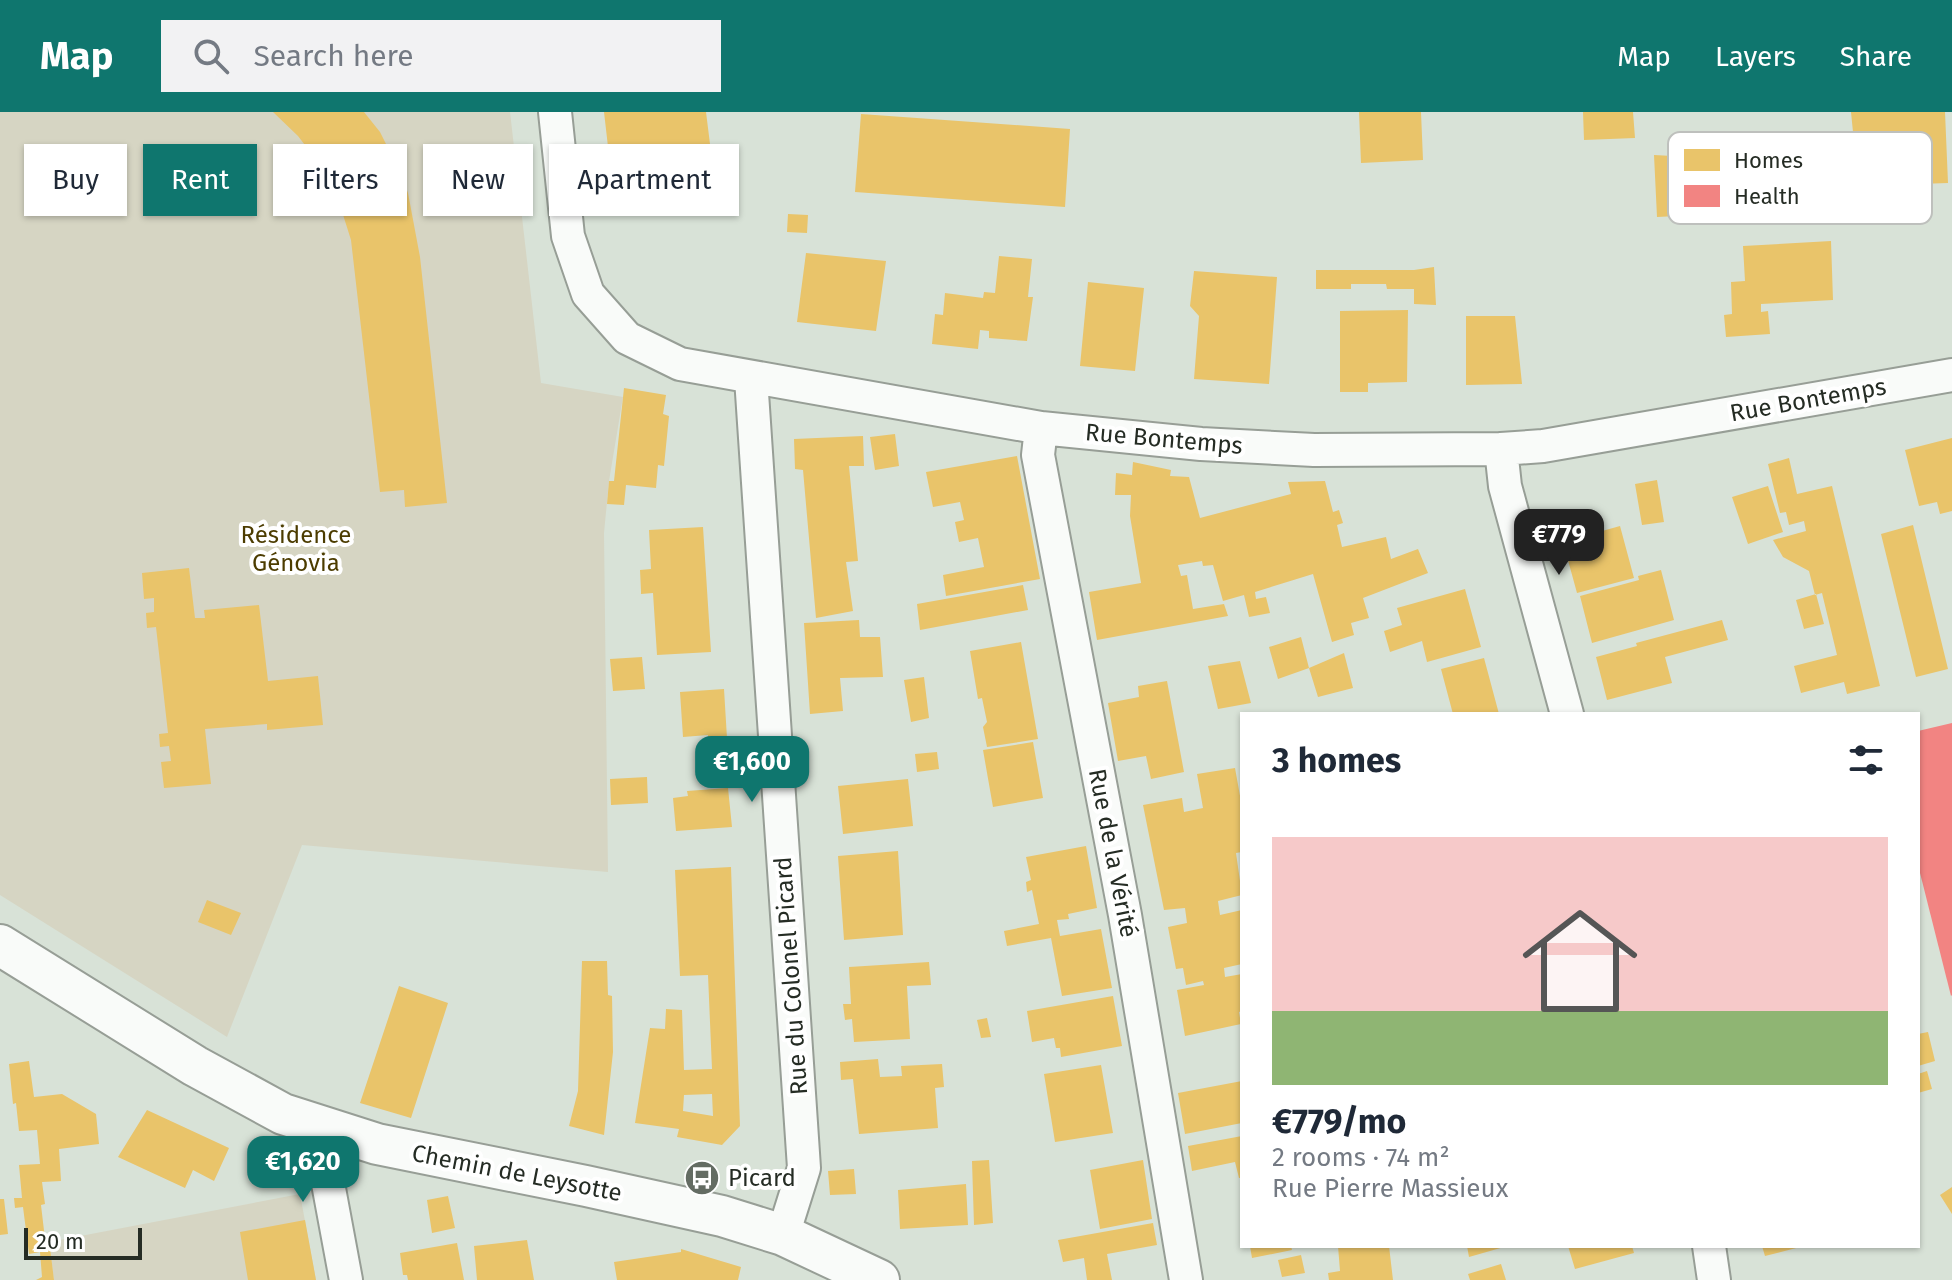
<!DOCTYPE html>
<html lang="en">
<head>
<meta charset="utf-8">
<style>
	body { margin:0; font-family:"Fira Sans",sans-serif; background:#f2f2f3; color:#1f2937; height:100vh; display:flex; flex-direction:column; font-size:30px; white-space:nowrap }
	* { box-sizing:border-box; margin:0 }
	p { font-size:26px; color:#747a83 }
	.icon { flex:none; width:44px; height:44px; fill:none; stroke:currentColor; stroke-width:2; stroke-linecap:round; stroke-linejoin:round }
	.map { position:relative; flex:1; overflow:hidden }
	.sheet { position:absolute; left:1240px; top:600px; width:680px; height:536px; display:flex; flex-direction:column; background:#fff; border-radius:0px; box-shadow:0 2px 6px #0004 }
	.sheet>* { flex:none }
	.banner { position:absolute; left:24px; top:32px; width:760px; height:72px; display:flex; gap:16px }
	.scale { position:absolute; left:24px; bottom:20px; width:118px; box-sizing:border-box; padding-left:8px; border:4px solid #252c24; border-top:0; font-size:22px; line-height:28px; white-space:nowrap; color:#252c24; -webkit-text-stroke:6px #fff; paint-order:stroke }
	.price { position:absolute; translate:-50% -68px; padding:0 18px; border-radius:16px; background:#0f766e; color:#fff; font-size:26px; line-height:52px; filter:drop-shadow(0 2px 4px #0008) }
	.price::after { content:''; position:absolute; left:50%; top:48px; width:24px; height:18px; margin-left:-12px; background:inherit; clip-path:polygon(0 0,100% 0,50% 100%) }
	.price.on { background:#222; color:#fff }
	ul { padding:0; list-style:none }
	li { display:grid; align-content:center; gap:16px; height:424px; padding:0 32px }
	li+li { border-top:2px solid #e0e1e3 }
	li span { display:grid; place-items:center; height:248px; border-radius:0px; color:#555 }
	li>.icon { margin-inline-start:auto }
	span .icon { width:144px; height:144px; fill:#fffc; stroke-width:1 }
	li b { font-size:34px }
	h2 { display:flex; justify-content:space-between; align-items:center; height:96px; padding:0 32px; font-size:34px }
	.chip { padding:0 28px; border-radius:0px; background:#fff; box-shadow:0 2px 6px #0004; font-size:28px; line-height:72px }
	.chip.on { background:#0f766e; color:#fff }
	header { display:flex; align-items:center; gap:48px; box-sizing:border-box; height:112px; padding:0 40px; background:#0f766e; color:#fff }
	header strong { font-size:38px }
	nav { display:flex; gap:44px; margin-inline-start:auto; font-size:28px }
	.search { width:560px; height:72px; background:#f2f2f3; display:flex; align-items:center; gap:20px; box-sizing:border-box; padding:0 28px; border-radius:0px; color:#747a83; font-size:30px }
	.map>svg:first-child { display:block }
</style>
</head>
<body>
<header>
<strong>Map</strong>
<div class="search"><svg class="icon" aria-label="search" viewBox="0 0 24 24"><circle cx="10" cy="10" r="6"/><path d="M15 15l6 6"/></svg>Search here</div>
<nav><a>Map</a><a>Layers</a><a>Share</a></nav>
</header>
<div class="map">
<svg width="1952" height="1168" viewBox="0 0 1952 1168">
	<rect width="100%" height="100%" fill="#d8e2d7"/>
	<path fill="#d6d5c3" d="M0,0h510l31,271 82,14 -14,84 -5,52 4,339 -306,-27 -75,192 -227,-142z
		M300,1082l16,86h-262l-5,-38z"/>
	<path fill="#e9c46a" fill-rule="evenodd" d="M273,0h91l16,20 20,40 8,21 12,64 27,246 -42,4 -1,-17 -24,2 -29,-252 -12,-38 -15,-32 -26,-34z
		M604,0h102l11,88 -104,-10z
		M1359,0h62l2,48 -62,3z
		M1583,0h50l2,26 -51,2z
		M1851,0h94l3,71 -29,1 1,30 -38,1v-75l-28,2z
		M861,2l209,15 -5,78 -210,-15z
		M1654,43l37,2v15l101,-4 1,42 -136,7z
		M788,102l20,1 -1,18 -20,-1z
		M1831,129l2,59 -72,4v8l7,-1 2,23 -44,3 -2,-22 8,-1 -1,-32 14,-1 -2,-35z
		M806,141l80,8 -10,70 -79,-9z
		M999,144l33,3 -4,38h5l-6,44 -38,-3v-7l-9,-1 -2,19 -46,-5 3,-30 8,1 2,-22 38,5 1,-6 11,1z
		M1434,155l2,38 -22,-1v-15h-27l-1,-5h-35v5h-35v-19h98z
		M1194,159l83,6 -8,107 -75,-5 5,-63 -9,-10z
		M1088,170l56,6 -9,83 -55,-5z
		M1408,198l-1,72 -39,1v9h-28v-81z
		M1466,204h49l7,68 -56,1z
		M624,276l42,7 -3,19 6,2 -5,50 -6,-1 -2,23 -30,-3 -2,20 -17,-1 2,-23h5z
		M895,322l4,32 -24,4 -5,-33z
		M863,324l1,30h-15l9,95 -12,1 7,49 -37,7 -13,-148 -8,-1 -1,-30z
		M1952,326v73l-12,3 -3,-12 -18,4 -14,-56z
		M1017,344l23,123 -94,17 -3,-21 41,-8 -6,-29 -19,4 -4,-20 9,-2 -4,-18 -27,5 -7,-35z
		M1789,346l8,36 35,-8 48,200 -33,8 -3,-12 -43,11 -7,-27 43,-11 -15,-62 -7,2 -6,-24 -26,-14 -10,-17 33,-9 -2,-10 -15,4 -3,-13 -6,1 -12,-49z
		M1133,350l38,8 -1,6 19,1 11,41 91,-24 -3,-12 37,-1 8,31 6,-2 4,13 -6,2 5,22 44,-10 5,22 27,-10 10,24 -65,25 6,20 -18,5 3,12 -22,7 -19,-68 -58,18 1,7 10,-2 4,16 -21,4 -5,-22 -21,6 -10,-36 -10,1 -1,-5 -24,4 3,11 6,-1 6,34 31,-5 4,12 -131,24 -8,-48 52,-9 -11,-67 1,-21h-16l1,-22 16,2z
		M1657,368l7,42 -22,3 -7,-41z
		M1768,374l15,46 -35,12 -16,-47z
		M1913,413l35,144 -32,8 -35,-143z
		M1620,414l14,52 -57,15 -14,-51z
		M703,415l8,125 -54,3 -4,-62 -12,1v-3l-1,-21 11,-1 -2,-39z
		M189,456l6,50h10l-1,-8 55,-5 9,76 50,-5 5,49 -56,5v-6l-62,5 6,55 -47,4 -3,-26 10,-1 -2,-15 -9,1 -1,-13 9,-1 -12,-106 -9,1 -1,-15 8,-1v-14l-10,1 -2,-26z
		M1661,458l13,50 -82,23 -12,-47 59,-16 -1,-4z
		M1023,473l5,25 -108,20 -3,-26z
		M1465,477l16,58 -54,15 -5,-21 -32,11 -6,-21 18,-6 -5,-17z
		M1816,482l8,30 -20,5 -8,-29z
		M859,508l1,17h20l3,40 -43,1 3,33 -33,3 -6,-91z
		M1722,508l6,20 -63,17 7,26 -65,17 -11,-43 41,-11 -1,-3z
		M1301,525l8,31 -31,11 -9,-32z
		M1021,530l17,97 -51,8 -4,-20 4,-5 -5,-24 -4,1 -8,-48z
		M1344,541l9,35 -35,9 -9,-29z
		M642,545l3,32 -32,2 -3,-32z
		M1484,546l15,56h-46l-12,-45z
		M1240,549l11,42 -33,6 -10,-43z
		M924,565l5,41 -18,4 -7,-42z
		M1167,569l17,91 -33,7 -5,-23 -28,5 -10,-58 31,-6 -1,-11z
		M724,577l5,82 -19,1 -2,-37 -25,2 -3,-45z
		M1033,630l10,56 -50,9 -10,-57z
		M937,640l2,17 -22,3 -2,-18z
		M1235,656l7,39v45l-6,1 6,42 -24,6 2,14 22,-5v54l-18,4 1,9 17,-3v37l-3,1 2,12 -56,12 -8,-46 27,-5 -1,-4 -17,4 -3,-17 -7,1 -8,-42 19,-4 -2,-15 -21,2 -21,-105 39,-7 2,14 19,-4 -6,-34z
		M647,665l1,26 -37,2 -1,-26z
		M908,667l5,47 -70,8 -5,-48z
		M728,676l4,39 -56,4 -3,-33 15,-2 -1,-5z
		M1086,734l11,62 -29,6 1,5 -12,1 3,16 41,-7 11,59 -50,8 -11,-58 -44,8 -3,-15 35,-7 -7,-34 -5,2 -1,-10 5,-2 -5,-23z
		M898,739l5,84 -59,5 -6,-84z
		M731,755l9,259 -18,19 -45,-8 2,-8 -44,-6 15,-95 15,1 1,-20 16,1 2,60 28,-1 -4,-94 -28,1 -5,-106zM712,982l1,22 -30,-5 1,-16z
		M207,788l34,13 -10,22 -33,-13z
		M582,849h25l1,34 4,1 1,56 -9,83 -35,-9 9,-35z
		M929,850l2,23 -24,1 3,53 -56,3 -2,-23 -7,1 -2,-16h8l-2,-37z
		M399,874l49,17 -37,115 -51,-15z
		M1113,884l9,50 -61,11 -1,-9h-4l-2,-10 -22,4 -5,-31z
		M987,906l4,19 -10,1 -4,-18z
		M1928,920l7,29 -17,5v-32z
		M878,947l2,18 22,-1 -1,-10 41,-2 2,23 -9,1 3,40 -79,6 -6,-55 -12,1 -1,-18z
		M29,949l5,36 28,-3 34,20 3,30 -40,5 2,32 -19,1 3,22 -4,1 4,34h4l5,41h-18l6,-3 -2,-25 -11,2 -6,-47 -8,1 -1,-10h8l-3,-33 21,-1 -3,-34 -18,1 -3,-28 -3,1 -4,-40z
		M1101,953l12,68 -58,9 -11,-68z
		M1927,959l5,18 -14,4v-19z
		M1242,969v42l-57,11 -7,-41z
		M147,998l82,38 -15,33 -21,-11 -8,18 -67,-31z
		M1242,1024v42h-3l-4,-16 -43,9 -4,-25z
		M989,1048l4,63 -19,2 -2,-64z
		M1143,1048l9,59 -52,10 -10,-59z
		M854,1057l2,25 -26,1 -2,-24z
		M966,1072l2,41 -68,4 -2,-39z
		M1952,1075v27l-12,-19z
		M448,1084l7,32 -23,5 -5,-33z
		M0,1087h4l4,35 -8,1z
		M305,1108l11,60h-68l-8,-48z
		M1153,1111l4,22 -50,9 5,26h-25l-3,-22 -21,4 -5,-22z
		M527,1128l7,40h-57l-3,-34z
		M457,1131l7,37h-56l-1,-5h-4l-3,-22z
		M1250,1134h41l1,4 -40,8z
		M1338,1134h51l4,34h-64l-1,-7 12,-2z
		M1467,1134h37v1l-35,10z
		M1568,1134h64l2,7 -59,16z
		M1762,1134h38v1l-35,9z
		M681,1137l60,18 -3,13h-121l-3,-18 67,-10z
		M1301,1143l4,18 -23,4 -4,-17z
		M1501,1152l5,16h-36l-2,-6z"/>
	<path fill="#f28482" d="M1952,611v272l-1,1 -33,-131v-134z"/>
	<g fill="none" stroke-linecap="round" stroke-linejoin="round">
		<g stroke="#979e96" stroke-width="36">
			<path id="minor" d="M555,0l13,124 20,58 39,44 53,26 361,64 160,16 113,6 187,-1 42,-3 409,-71
				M751,266l53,790 -21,67
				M1041,316l-3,27 87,460 61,365
				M1501,337l4,37 62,228
				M329,1019l-5,19 1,17 21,113
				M1709,1134l5,34"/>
		</g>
		<g stroke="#979e96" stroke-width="44">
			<path id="tertiary" d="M0,833l195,121 88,48 94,30 209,42 136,30 61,19 96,45"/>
		</g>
		<use href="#minor" stroke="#f9fbf9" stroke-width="32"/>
		<use href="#tertiary" stroke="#f9fbf9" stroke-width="40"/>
	</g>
	<defs>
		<g id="bus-disc" transform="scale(1.8)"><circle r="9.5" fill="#646c63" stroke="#fff"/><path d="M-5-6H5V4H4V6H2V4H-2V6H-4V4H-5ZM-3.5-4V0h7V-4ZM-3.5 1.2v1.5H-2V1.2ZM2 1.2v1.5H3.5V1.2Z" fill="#fff"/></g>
	</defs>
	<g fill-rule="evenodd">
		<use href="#bus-disc" x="702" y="1066"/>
	</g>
	<g text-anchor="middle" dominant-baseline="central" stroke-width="8" stroke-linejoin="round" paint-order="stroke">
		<g font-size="24" fill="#252c24" stroke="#fff">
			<text transform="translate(1808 288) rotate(-10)">Rue Bontemps</text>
			<text transform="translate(1164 327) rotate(5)">Rue Bontemps</text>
			<text transform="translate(1113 741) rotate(79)">Rue de la Vérité</text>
			<text transform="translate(791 864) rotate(-94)">Rue du Colonel Picard</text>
			<text transform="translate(517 1061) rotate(11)">Chemin de Leysotte</text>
		</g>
		<g font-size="24" fill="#4c3c00" stroke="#fff">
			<text x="296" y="423">Résidence<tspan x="296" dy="28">Génovia</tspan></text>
		</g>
		<g font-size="24" fill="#252c24" stroke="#fff" text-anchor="start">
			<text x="728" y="1066">Picard</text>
		</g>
	</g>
	<rect x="1668" y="20" width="264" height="92" rx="12" fill="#fff" stroke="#bec0bd" stroke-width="2"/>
	<rect x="1684" y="37" width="36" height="22" fill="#e9c46a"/>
	<rect x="1684" y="73" width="36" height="22" fill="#f28482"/>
	<g font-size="22" fill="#252c24">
		<text x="1734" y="56">Homes</text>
		<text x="1734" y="92">Health</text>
	</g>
</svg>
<div class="scale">20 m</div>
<b class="price on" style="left:1559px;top:465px">€779</b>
<b class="price" style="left:752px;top:692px">€1,600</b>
<b class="price" style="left:303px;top:1092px">€1,620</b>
<div class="banner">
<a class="chip">Buy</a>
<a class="chip on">Rent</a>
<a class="chip">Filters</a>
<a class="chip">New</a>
<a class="chip">Apartment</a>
</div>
<section class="sheet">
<h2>3 homes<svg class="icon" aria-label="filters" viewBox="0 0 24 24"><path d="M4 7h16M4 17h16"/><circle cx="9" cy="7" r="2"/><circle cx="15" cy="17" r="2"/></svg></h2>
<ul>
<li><span style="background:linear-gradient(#f6c9c9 70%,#8fb573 0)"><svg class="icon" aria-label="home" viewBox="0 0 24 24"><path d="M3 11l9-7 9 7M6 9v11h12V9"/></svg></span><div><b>€779/mo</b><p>2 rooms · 74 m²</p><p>Rue Pierre Massieux</p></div></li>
</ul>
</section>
</div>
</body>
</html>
